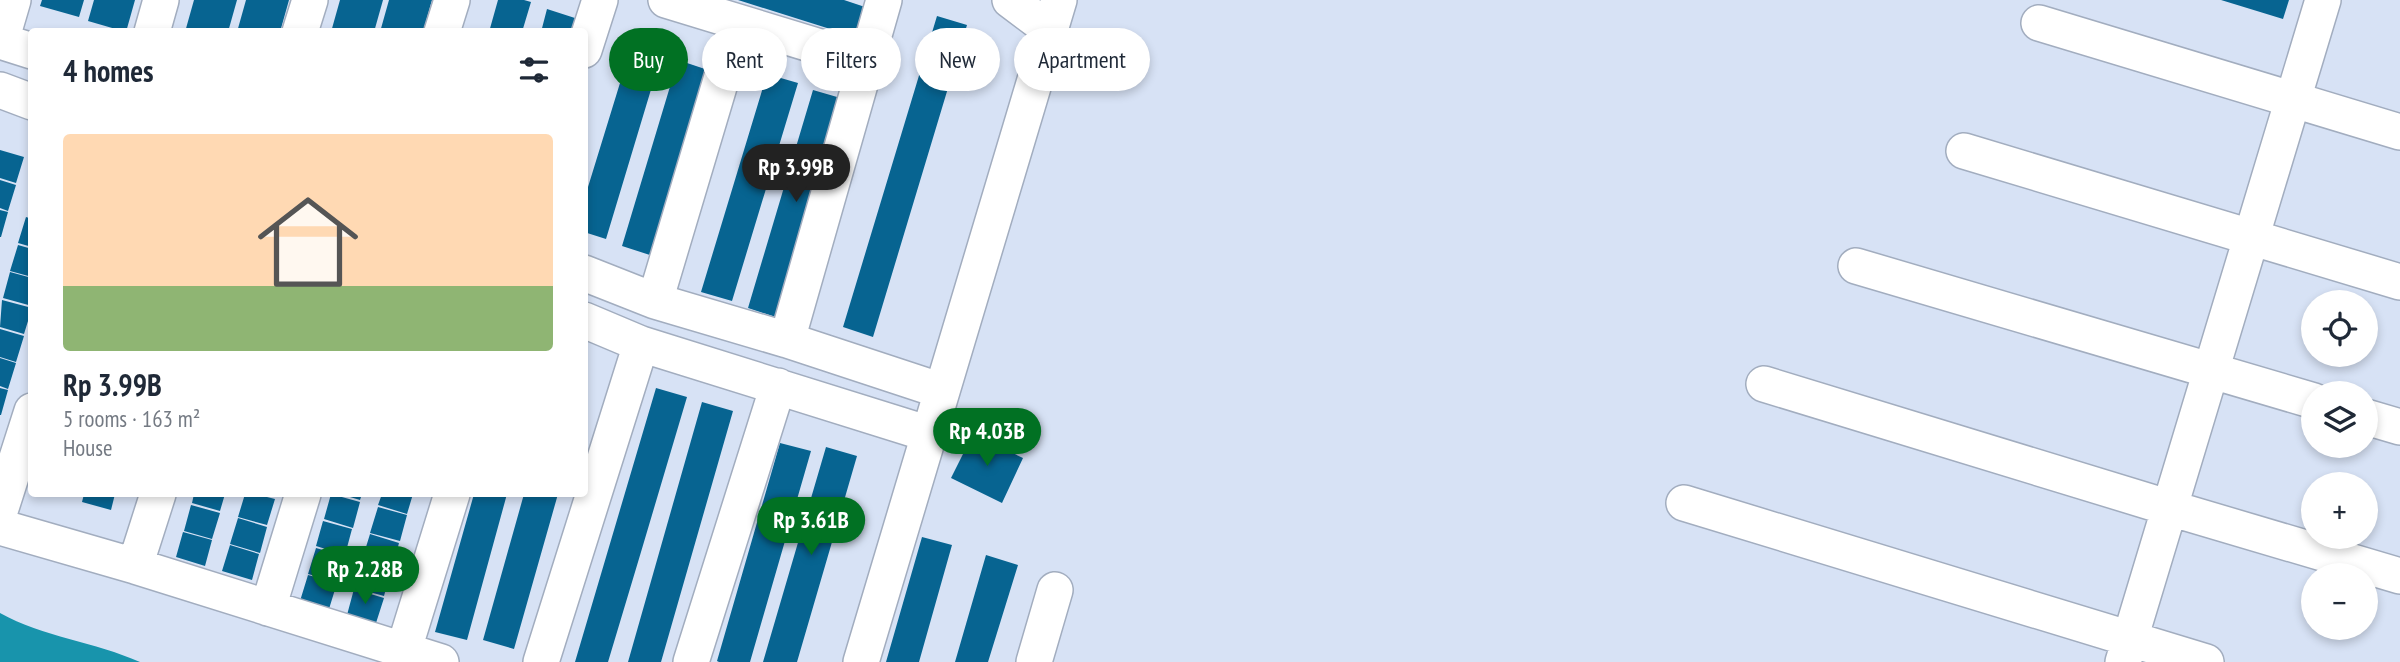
<!DOCTYPE html>
<html lang="en">
<head>
<meta charset="utf-8">
<style>
	body { margin:0; font-family:"PT Sans Narrow",sans-serif; background:#f2f2f3; color:#1f2937; height:100vh; display:flex; flex-direction:column; font-size:26px; white-space:nowrap }
	* { box-sizing:border-box; margin:0 }
	p { font-size:23px; color:#747a83 }
	.icon { flex:none; width:38px; height:38px; fill:none; stroke:currentColor; stroke-width:2; stroke-linecap:round; stroke-linejoin:round }
	.map { position:relative; flex:1; overflow:hidden }
	.side { position:absolute; left:28px; top:28px; width:560px; height:469px; display:flex; flex-direction:column; background:#fff; border-radius:7px; box-shadow:0 4px 10px #0003 }
	.side>* { flex:none }
	.banner { position:absolute; left:609px; top:28px; width:665px; height:63px; display:flex; gap:14px }
	.tools { position:absolute; left:2301px; top:290px; display:grid; gap:14px }
	.tools a { display:grid; place-items:center; width:77px; height:77px; border-radius:50%; background:#fff; box-shadow:0 4px 10px #0003; font-size:35px }
	.price { position:absolute; translate:-50% -60px; padding:0 16px; border-radius:24px; background:#017123; color:#fff; font-size:23px; line-height:46px; filter:drop-shadow(0 2px 4px #0008) }
	.price::after { content:''; position:absolute; left:50%; top:42px; width:21px; height:16px; margin-left:-10px; background:inherit; clip-path:polygon(0 0,100% 0,50% 100%) }
	.price.on { background:#222; color:#fff }
	ul { padding:0; list-style:none }
	li { display:grid; align-content:center; gap:14px; height:371px; padding:0 35px }
	li span { display:grid; place-items:center; height:217px; border-radius:7px; color:#555 }
	li>.icon { margin-inline-start:auto }
	span .icon { width:126px; height:126px; fill:#fffc; stroke-width:1 }
	li b { font-size:30px }
	h2 { display:flex; justify-content:space-between; align-items:center; height:84px; padding:0 35px; font-size:30px }
	.chip { padding:0 24px; border-radius:32px; background:#fff; box-shadow:0 4px 10px #0003; font-size:24px; line-height:63px }
	.chip.on { background:#017123; color:#fff }
	.map>svg:first-child { display:block }
</style>
</head>
<body>
<div class="map">
<svg width="2400" height="662" viewBox="0 0 2400 662">
	<rect width="100%" height="100%" fill="#d7e2f5"/>
	<path fill="#1894ac" d="M0,613c43,24 95,29 140,49h-140z"/>
	<path fill="#076491" d="M42,0h42l-5,17 -39,-11z
		M94,0h41l-9,32 -38,-11z
		M194,0h43l-9,32h-43z
		M246,0h43l-9,32h-43z
		M340,0h43l-9,32h-43z
		M389,0h43l-9,32h-43z
		M498,0h26l7,2 -9,30h-33z
		M738,0h106l30,10 -9,30z
		M2221,0h68l-6,19z
		M547,9l31,10 -4,13h-33z
		M937,16l30,9 -94,312 -30,-10z
		M632,44l30,9 -56,186 -22,-7v-32z
		M678,60l30,10 -55,186 -31,-10z
		M767,74l31,9 -66,218 -31,-9z
		M813,90l31,9 -65,219 -31,-10z
		M0,150l24,7 -8,26 -16,-5z
		M0,180l16,5 -8,26 -8,-3z
		M0,210l8,2 -7,25h-1z
		M26,217l6,2v28l-14,-4z
		M18,245l14,4v28l-22,-6z
		M10,272l22,6v28l-29,-8z
		M2,300l30,8 -8,26 -24,-7z
		M0,329l24,7 -8,26 -16,-5z
		M0,358l16,5 -8,26 -8,-3z
		M0,388l8,2 -7,25h-1z
		M656,388l31,9 -46,155 -33,110h-33z
		M702,402l31,9 -72,251h-33z
		M973,434l50,24 -21,45 -51,-25z
		M780,443l31,8 -61,211h-31l-2,-1z
		M826,447l31,9 -18,62 -42,144h-34z
		M84,494h31l-4,16 -29,-8z
		M194,494h31l-5,17 -28,-8z
		M245,494h10l20,5 -8,26 -29,-8z
		M331,494l29,8 -7,26 -29,-9z
		M340,494h22l-2,6z
		M382,494h31l-6,20 -29,-9z
		M474,494h33l-40,146 -32,-8z
		M524,494h34l-44,155 -31,-9z
		M191,505l29,8 -8,26 -28,-8z
		M378,507l29,8 -7,26 -30,-8z
		M238,518l29,9 -7,26 -30,-9z
		M323,521l29,8 -7,26 -29,-9z
		M183,532l29,8 -7,26 -29,-9z
		M370,534l29,9 -7,26 -30,-9z
		M922,537l30,8 -33,117h-33z
		M230,545l29,9 -7,26 -30,-9z
		M316,548l28,8 -7,26 -29,-8z
		M986,555l32,10 -30,97h-33z
		M362,562l29,8 -7,26 -29,-8z
		M308,575l29,8 -8,26 -29,-8z
		M354,589l30,9 -8,25 -29,-8z"/>
	<g fill="none" stroke-linecap="round" stroke-linejoin="round">
		<g stroke="#a2adbf" stroke-width="38">
			<path id="minor" d="M666,0l200,61
				M1010,0l40,30
				M2039,23l361,109
				M152,32l9,-32
				M300,32l10,-32
				M442,32l10,-32
				M0,41l32,10
				M1,41l12,-41
				M584,50l16,-50
				M0,90l32,12
				M1964,151l436,131
				M1856,266l458,135
				M584,273l71,28 132,39 155,51
				M655,301l83,-278
				M584,320l57,24 288,90
				M787,340l97,-340
				M1764,384l406,124 230,68
				M2366,417l34,10
				M1684,503l522,159
				M0,511l32,-100
				M0,527l135,39 306,96
				M135,566l23,-72
				M268,608l35,-114
				M400,662l52,-168
				M541,662l100,-318
				M691,662l87,-276
				M861,662l198,-662
				M1034,662l21,-72
				M2123,662l200,-662"/>
		</g>
		<use href="#minor" stroke="#fff" stroke-width="35"/>
	</g>
</svg>
<div class="tools">
<a><svg class="icon" aria-label="locate" viewBox="0 0 24 24"><circle cx="12" cy="12" r="6"/><path d="M12 2v4M12 18v4M2 12h4M18 12h4"/></svg></a>
<a><svg class="icon" aria-label="layers" viewBox="0 0 24 24"><path d="M12 4l9 5-9 5-9-5zM3 14l9 5 9-5"/></svg></a>
<a>+</a>
<a>−</a>
</div>
<b class="price on" style="left:796px;top:204px">Rp 3.99B</b>
<b class="price" style="left:987px;top:468px">Rp 4.03B</b>
<b class="price" style="left:811px;top:557px">Rp 3.61B</b>
<b class="price" style="left:365px;top:606px">Rp 2.28B</b>
<div class="banner">
<a class="chip on">Buy</a>
<a class="chip">Rent</a>
<a class="chip">Filters</a>
<a class="chip">New</a>
<a class="chip">Apartment</a>
</div>
<section class="side">
<h2>4 homes<svg class="icon" aria-label="filters" viewBox="0 0 24 24"><path d="M4 7h16M4 17h16"/><circle cx="9" cy="7" r="2"/><circle cx="15" cy="17" r="2"/></svg></h2>
<ul>
<li><span style="background:linear-gradient(#ffd9b3 70%,#8fb573 0)"><svg class="icon" aria-label="home" viewBox="0 0 24 24"><path d="M3 11l9-7 9 7M6 9v11h12V9"/></svg></span><div><b>Rp 3.99B</b><p>5 rooms · 163 m²</p><p>House</p></div></li>
</ul>
</section>
</div>
</body>
</html>
